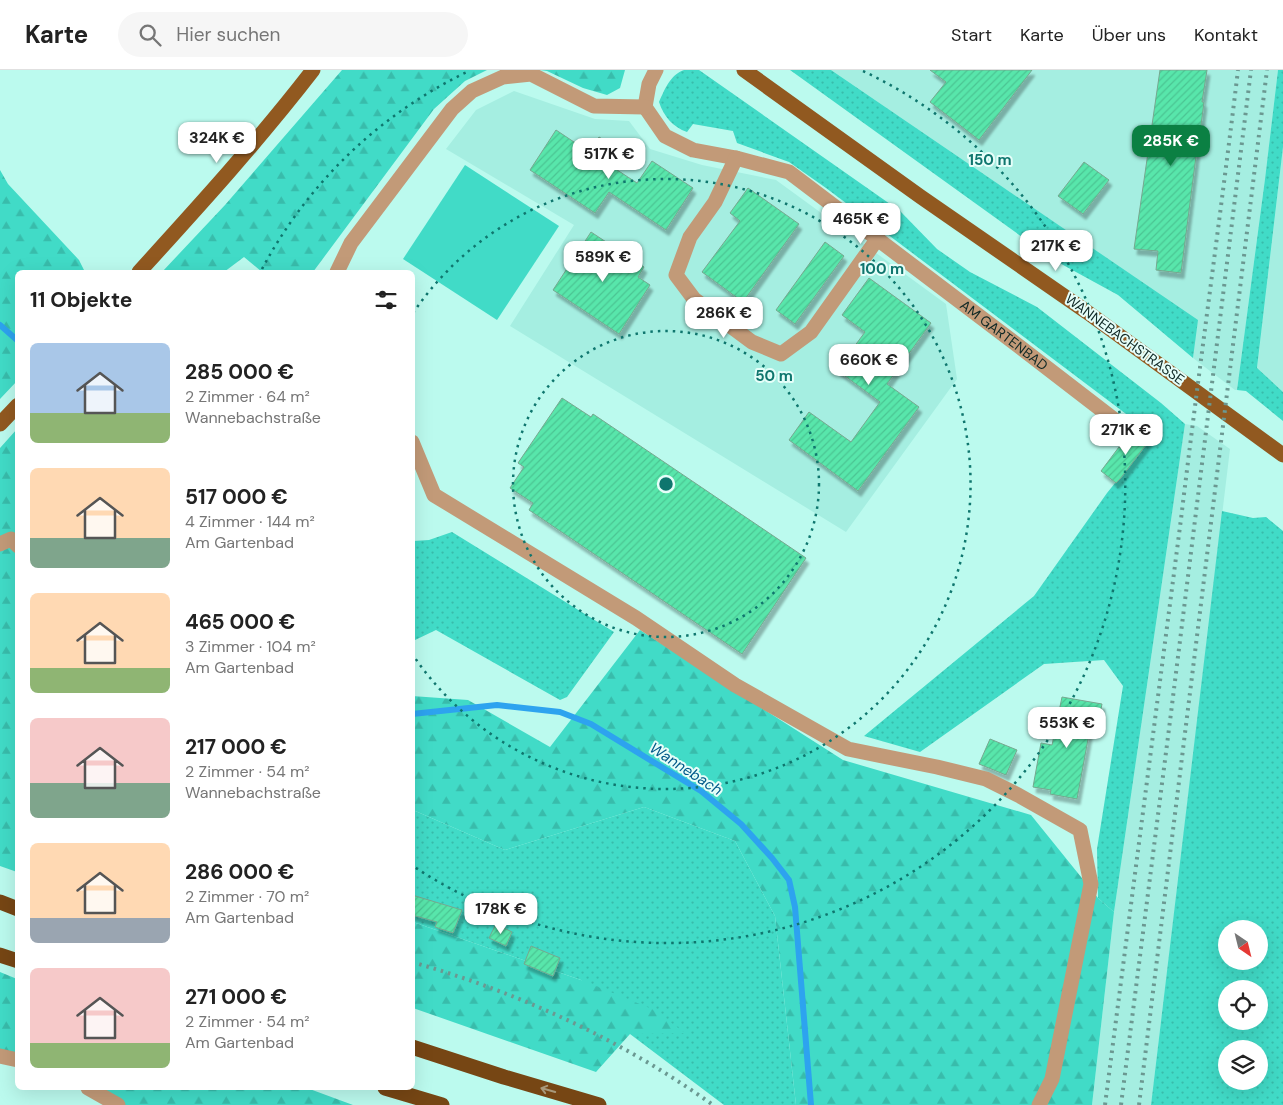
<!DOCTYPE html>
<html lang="de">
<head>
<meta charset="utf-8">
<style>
	body { margin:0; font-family:"DM Sans",sans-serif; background:#f6f6f6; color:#222; height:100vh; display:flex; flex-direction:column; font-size:19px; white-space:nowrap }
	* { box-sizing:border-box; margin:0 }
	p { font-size:16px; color:#767676 }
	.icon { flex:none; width:28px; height:28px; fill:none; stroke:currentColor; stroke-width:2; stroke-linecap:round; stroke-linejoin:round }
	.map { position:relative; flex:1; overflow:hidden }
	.details { position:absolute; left:15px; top:200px; width:400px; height:820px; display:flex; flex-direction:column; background:#fff; border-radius:8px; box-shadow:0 5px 20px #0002 }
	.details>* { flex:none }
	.needle { width:32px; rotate:145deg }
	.buttons { position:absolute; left:1218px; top:850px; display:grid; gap:10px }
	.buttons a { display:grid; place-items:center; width:50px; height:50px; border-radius:50%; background:#fff; box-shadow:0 5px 20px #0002; font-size:25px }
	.price { position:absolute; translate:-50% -42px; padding:0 11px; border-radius:10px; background:#fff; color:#222; font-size:16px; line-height:32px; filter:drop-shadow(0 1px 2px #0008) }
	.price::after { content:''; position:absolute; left:50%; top:30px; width:15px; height:11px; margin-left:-8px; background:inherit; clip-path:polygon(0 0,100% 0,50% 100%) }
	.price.current { background:#0b8043; color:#fff }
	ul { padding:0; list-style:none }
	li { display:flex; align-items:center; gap:15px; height:125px; padding:0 15px }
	li span { display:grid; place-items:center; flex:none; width:140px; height:100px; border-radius:8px; color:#555 }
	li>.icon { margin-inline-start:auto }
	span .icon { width:60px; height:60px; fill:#fffc; stroke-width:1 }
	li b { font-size:21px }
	h2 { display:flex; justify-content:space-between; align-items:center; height:60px; padding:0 15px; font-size:21px }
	header { display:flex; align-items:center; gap:30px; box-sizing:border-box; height:70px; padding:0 25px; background:#fff; border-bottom:1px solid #e0e0e0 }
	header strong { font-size:24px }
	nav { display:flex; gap:28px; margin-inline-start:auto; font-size:18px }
	.search { width:350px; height:45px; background:#f6f6f6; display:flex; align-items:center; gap:12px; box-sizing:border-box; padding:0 18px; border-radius:28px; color:#767676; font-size:19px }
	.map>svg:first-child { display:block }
</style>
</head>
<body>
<header>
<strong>Karte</strong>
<div class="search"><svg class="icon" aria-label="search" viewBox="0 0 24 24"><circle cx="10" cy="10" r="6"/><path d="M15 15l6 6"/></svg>Hier suchen</div>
<nav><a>Start</a><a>Karte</a><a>Über uns</a><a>Kontakt</a></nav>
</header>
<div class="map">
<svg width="1283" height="1035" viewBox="0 0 1283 1035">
	<defs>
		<pattern id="green-dots" width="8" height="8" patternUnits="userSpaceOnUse" patternTransform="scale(1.25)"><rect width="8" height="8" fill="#41dbc7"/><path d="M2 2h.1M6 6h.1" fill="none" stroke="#38bcab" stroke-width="1.8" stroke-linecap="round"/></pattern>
		<pattern id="forest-firs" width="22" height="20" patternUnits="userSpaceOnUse" patternTransform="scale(1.25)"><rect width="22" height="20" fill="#41dbc7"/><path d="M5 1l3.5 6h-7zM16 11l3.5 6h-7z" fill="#38bcab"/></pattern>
		<pattern id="building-hatch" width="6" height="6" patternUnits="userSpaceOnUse" patternTransform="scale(1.25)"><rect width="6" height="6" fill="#58e6ab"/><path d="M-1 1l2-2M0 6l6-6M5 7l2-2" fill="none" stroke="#4bc593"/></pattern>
		<filter id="shadow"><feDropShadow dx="3" dy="5.5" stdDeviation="1" flood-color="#0004"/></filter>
	</defs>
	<rect width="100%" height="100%" fill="#bbfaee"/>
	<path fill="#a5eee1" d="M831,0h447l-13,109 -28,211h-2l-42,-32 4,-38z
		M514,21l81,28 34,2 21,28 52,16 74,15 170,124 11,75 -111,153 -336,-206 64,-101 -128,-76 30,-39z
		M1283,77v245l-26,-23z
		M1185,354l12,2 33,23 -79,656h-59l22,-193z"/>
	<path fill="url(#green-dots)" fill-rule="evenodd" d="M684,0h15l201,141 37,38 33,23 67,35 124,96 24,21 -71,488 -16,-14 -1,-49 26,-163 -19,-26 -60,4 -124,88 -56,-16 170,-140 73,-103 47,-58 -328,-247 -37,-26 -52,-19 -4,-12 -40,-7 -6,8c-14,-5 -23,-15 -28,-30 6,-13 11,-27 25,-32z
		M790,0h41l367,250 -5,38 -75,-63 -64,-35z
		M1278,0h5v77l-26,221 26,24v29l-37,-30 -9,-1 28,-211z
		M1222,441l31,7 13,-1 17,14v574h-132zM1226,859h33v32h-33zM1226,919h33v32h-33zM1226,979h33v32h-33z
		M452,462l162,100 -47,65 -7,3 -124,-70 -23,11v-100l16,-1z
		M644,737l91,34 40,75 21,189h-72l-94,-71 -49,-54 -168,-58v-112l92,40z"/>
	<path fill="url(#forest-firs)" d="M342,0h145l-22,11 -31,28 -121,163h-51l-18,-15 -20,15h-62l63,-67z
		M540,0h85l-5,18 -13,7 -24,-7 -36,-17z
		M0,100l8,14 71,76 6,12h-67l-1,109 -17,18z
		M17,359v443l-17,-6v-418z
		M640,560l203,130 188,55 67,83 16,14 -22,193h-296l-21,-189 -40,-75 -91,-34 -139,43 -92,-40 -1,-114 56,4 82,47z
		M413,852l168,58 71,29 33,24 -55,1 -34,38 -183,-64z
		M0,902l17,7v85l-17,-7z
		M77,1018h230l46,17h-233z"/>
	<path fill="#41dbc7" d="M465,95l94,61 -62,94 -94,-61z"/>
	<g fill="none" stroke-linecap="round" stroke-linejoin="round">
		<path stroke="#2da3ef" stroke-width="6" d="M0,255l17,15
			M412,644l85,-9 63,7 31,12 110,67 40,33 31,34 17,22 6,27 16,198"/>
	</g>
	<path fill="url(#building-hatch)" stroke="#76a78f" filter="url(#shadow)" d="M930,0h102l-53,70 -49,-38 16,-20z
		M1160,0h47l-5,32h2l-4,31h-1l-18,140 -25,-3 2,-19 -24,-2z
		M556,60l33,22 10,-15 16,10 -10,15 32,21 15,-22 41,27 -27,42 -57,-38 -14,21 -65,-43z
		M1084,92l25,18 -26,34 -25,-18z
		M748,118l51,36 -56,78 -41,-30 38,-51 -10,-8z
		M591,162l53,35 -6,10 12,8 -31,49 -66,-44z
		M825,172l19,14 -49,68 -19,-14z
		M869,208l62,45 -44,61 32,23 -61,84 -69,-51 20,-28 42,30 29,-40 -43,-32 28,-38 -23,-17z
		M562,328l29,19 2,-3 213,144 -64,96 -213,-144 4,-7 -23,-15 14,-21 -6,-4z
		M1138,356l14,11 -32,42 -4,4 -15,-12 18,-24 1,1 6,-8h6l4,-3 2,-4z
		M1062,627l40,7 -4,20 -7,-1 -14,76 -27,-5 1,-4 -18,-3 8,-44 11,2z
		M990,669l27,11 -11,25 -27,-11z
		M412,825l50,15 -9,23 -18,-6 2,-5 -25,-7z
		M496,854l16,8 -6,14 -17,-8z
		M531,876l29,12 -7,18 -29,-12z"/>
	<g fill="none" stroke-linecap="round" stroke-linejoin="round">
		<g stroke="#c29a78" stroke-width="15">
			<path id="s1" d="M656,0l-7,14 -4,23 20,29 28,14 43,8 53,14 227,172 113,87"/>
			<path d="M736,88l-21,44 -25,35 -14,38 18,24 58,43 29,12 30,-22 67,-94"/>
			<path d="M337,202l14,-29 101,-134 20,-18 31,-14 28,-3 63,32 51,1"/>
			<path d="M412,372l22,53 202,123 99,67 113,64 89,18 49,12 32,16 62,35 11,54 -39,195 -13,26"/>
			<path d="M0,474l11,-5 7,7"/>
			<path d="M0,986l18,4"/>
			<path d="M88,1018l30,17"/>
		</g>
		<path stroke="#915920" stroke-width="15" d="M744,0l177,127 166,115 196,143
			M139,202c60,-66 120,-132 174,-202
			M0,354l18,-19"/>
		<path stroke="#764614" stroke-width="15" d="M0,832l18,7
			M0,885l18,6
			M412,977l92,30 95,28
			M385,1018l57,17"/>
		<path stroke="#6b9891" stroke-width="4" stroke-dasharray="2.5 5" stroke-linecap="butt" d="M412,892c108,31 210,78 301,143
			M1105,1035l76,-586c18,-150 39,-299 57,-449
			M1121,1035l49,-384 81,-651
			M1139,1035l128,-1035"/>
	</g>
	<defs><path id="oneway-shaft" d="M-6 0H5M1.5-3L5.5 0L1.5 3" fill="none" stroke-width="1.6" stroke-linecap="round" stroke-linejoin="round" transform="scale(1.25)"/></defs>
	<use stroke="#a8997b" href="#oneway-shaft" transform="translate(548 1020) rotate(-164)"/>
	<g fill="none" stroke="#0f766e" stroke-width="2.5" stroke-dasharray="2.5 5">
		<circle cx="666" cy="414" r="153"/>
		<path d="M413 243A305 305 0 1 1 413 585"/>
		<path d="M262 199A458 458 0 0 1 469 1M863 1A458 458 0 1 1 413 796"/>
	</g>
	<g text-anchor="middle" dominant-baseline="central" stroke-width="4" stroke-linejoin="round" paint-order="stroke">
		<g font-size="14" fill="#0f2825" stroke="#e6fef9">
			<text stroke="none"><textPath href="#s1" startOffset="474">AM GARTENBAD</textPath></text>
			<text transform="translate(1125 269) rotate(36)">WANNEBACHSTRASSE</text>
		</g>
		<g font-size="15" font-style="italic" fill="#00598a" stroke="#e6fef9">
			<text transform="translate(686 699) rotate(33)">Wannebach</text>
		</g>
	</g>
	<circle cx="666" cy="414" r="8" fill="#0f766e" stroke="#e6fef9" stroke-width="2.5"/>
	<g font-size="15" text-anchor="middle" font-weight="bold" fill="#0f766e" stroke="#e6fef9" stroke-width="4" stroke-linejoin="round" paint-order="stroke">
		<text x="990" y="95">150 m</text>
		<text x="882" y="204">100 m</text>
		<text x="774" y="311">50 m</text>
	</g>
</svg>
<div class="buttons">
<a><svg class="needle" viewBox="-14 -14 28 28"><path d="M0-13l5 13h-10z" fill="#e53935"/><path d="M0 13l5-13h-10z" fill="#767676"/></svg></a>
<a><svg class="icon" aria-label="locate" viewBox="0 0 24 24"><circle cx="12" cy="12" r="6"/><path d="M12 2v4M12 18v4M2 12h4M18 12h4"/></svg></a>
<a><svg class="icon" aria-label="layers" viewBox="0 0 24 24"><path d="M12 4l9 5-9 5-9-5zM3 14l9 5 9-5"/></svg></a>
</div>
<b class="price" style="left:217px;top:94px">324K €</b>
<b class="price current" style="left:1171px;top:97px">285K €</b>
<b class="price" style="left:609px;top:110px">517K €</b>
<b class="price" style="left:861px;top:175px">465K €</b>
<b class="price" style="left:1056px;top:202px">217K €</b>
<b class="price" style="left:603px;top:213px">589K €</b>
<b class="price" style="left:724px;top:269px">286K €</b>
<b class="price" style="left:869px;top:316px">660K €</b>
<b class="price" style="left:1126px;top:386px">271K €</b>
<b class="price" style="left:1067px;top:679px">553K €</b>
<b class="price" style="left:501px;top:865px">178K €</b>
<section class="details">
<h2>11 Objekte<svg class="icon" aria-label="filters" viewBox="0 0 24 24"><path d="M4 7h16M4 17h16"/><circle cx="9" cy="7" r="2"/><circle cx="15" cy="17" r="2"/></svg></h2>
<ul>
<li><span style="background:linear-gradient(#a9c7e8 70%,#8fb573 0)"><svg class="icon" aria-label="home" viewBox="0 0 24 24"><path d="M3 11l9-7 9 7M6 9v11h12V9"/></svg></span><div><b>285 000 €</b><p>2 Zimmer · 64 m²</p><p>Wannebachstraße</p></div></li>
<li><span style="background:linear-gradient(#ffd9b3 70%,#7fa58c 0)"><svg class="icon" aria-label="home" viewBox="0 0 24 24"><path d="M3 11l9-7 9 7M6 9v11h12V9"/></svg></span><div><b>517 000 €</b><p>4 Zimmer · 144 m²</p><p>Am Gartenbad</p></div></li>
<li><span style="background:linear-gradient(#ffd9b3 75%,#8fb573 0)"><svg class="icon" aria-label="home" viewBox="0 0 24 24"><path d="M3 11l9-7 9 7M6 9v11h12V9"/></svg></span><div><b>465 000 €</b><p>3 Zimmer · 104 m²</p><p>Am Gartenbad</p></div></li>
<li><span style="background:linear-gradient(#f6c9c9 65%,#7fa58c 0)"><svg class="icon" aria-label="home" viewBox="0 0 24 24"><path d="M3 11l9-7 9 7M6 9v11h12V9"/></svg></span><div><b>217 000 €</b><p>2 Zimmer · 54 m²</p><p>Wannebachstraße</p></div></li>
<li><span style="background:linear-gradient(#ffd9b3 75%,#9aa5b1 0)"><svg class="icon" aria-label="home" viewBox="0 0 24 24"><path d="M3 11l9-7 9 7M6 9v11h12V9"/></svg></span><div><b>286 000 €</b><p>2 Zimmer · 70 m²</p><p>Am Gartenbad</p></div></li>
<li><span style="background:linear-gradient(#f6c9c9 75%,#8fb573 0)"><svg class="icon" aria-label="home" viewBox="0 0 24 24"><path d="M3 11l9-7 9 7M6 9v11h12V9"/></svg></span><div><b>271 000 €</b><p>2 Zimmer · 54 m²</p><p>Am Gartenbad</p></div></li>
</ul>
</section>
</div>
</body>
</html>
